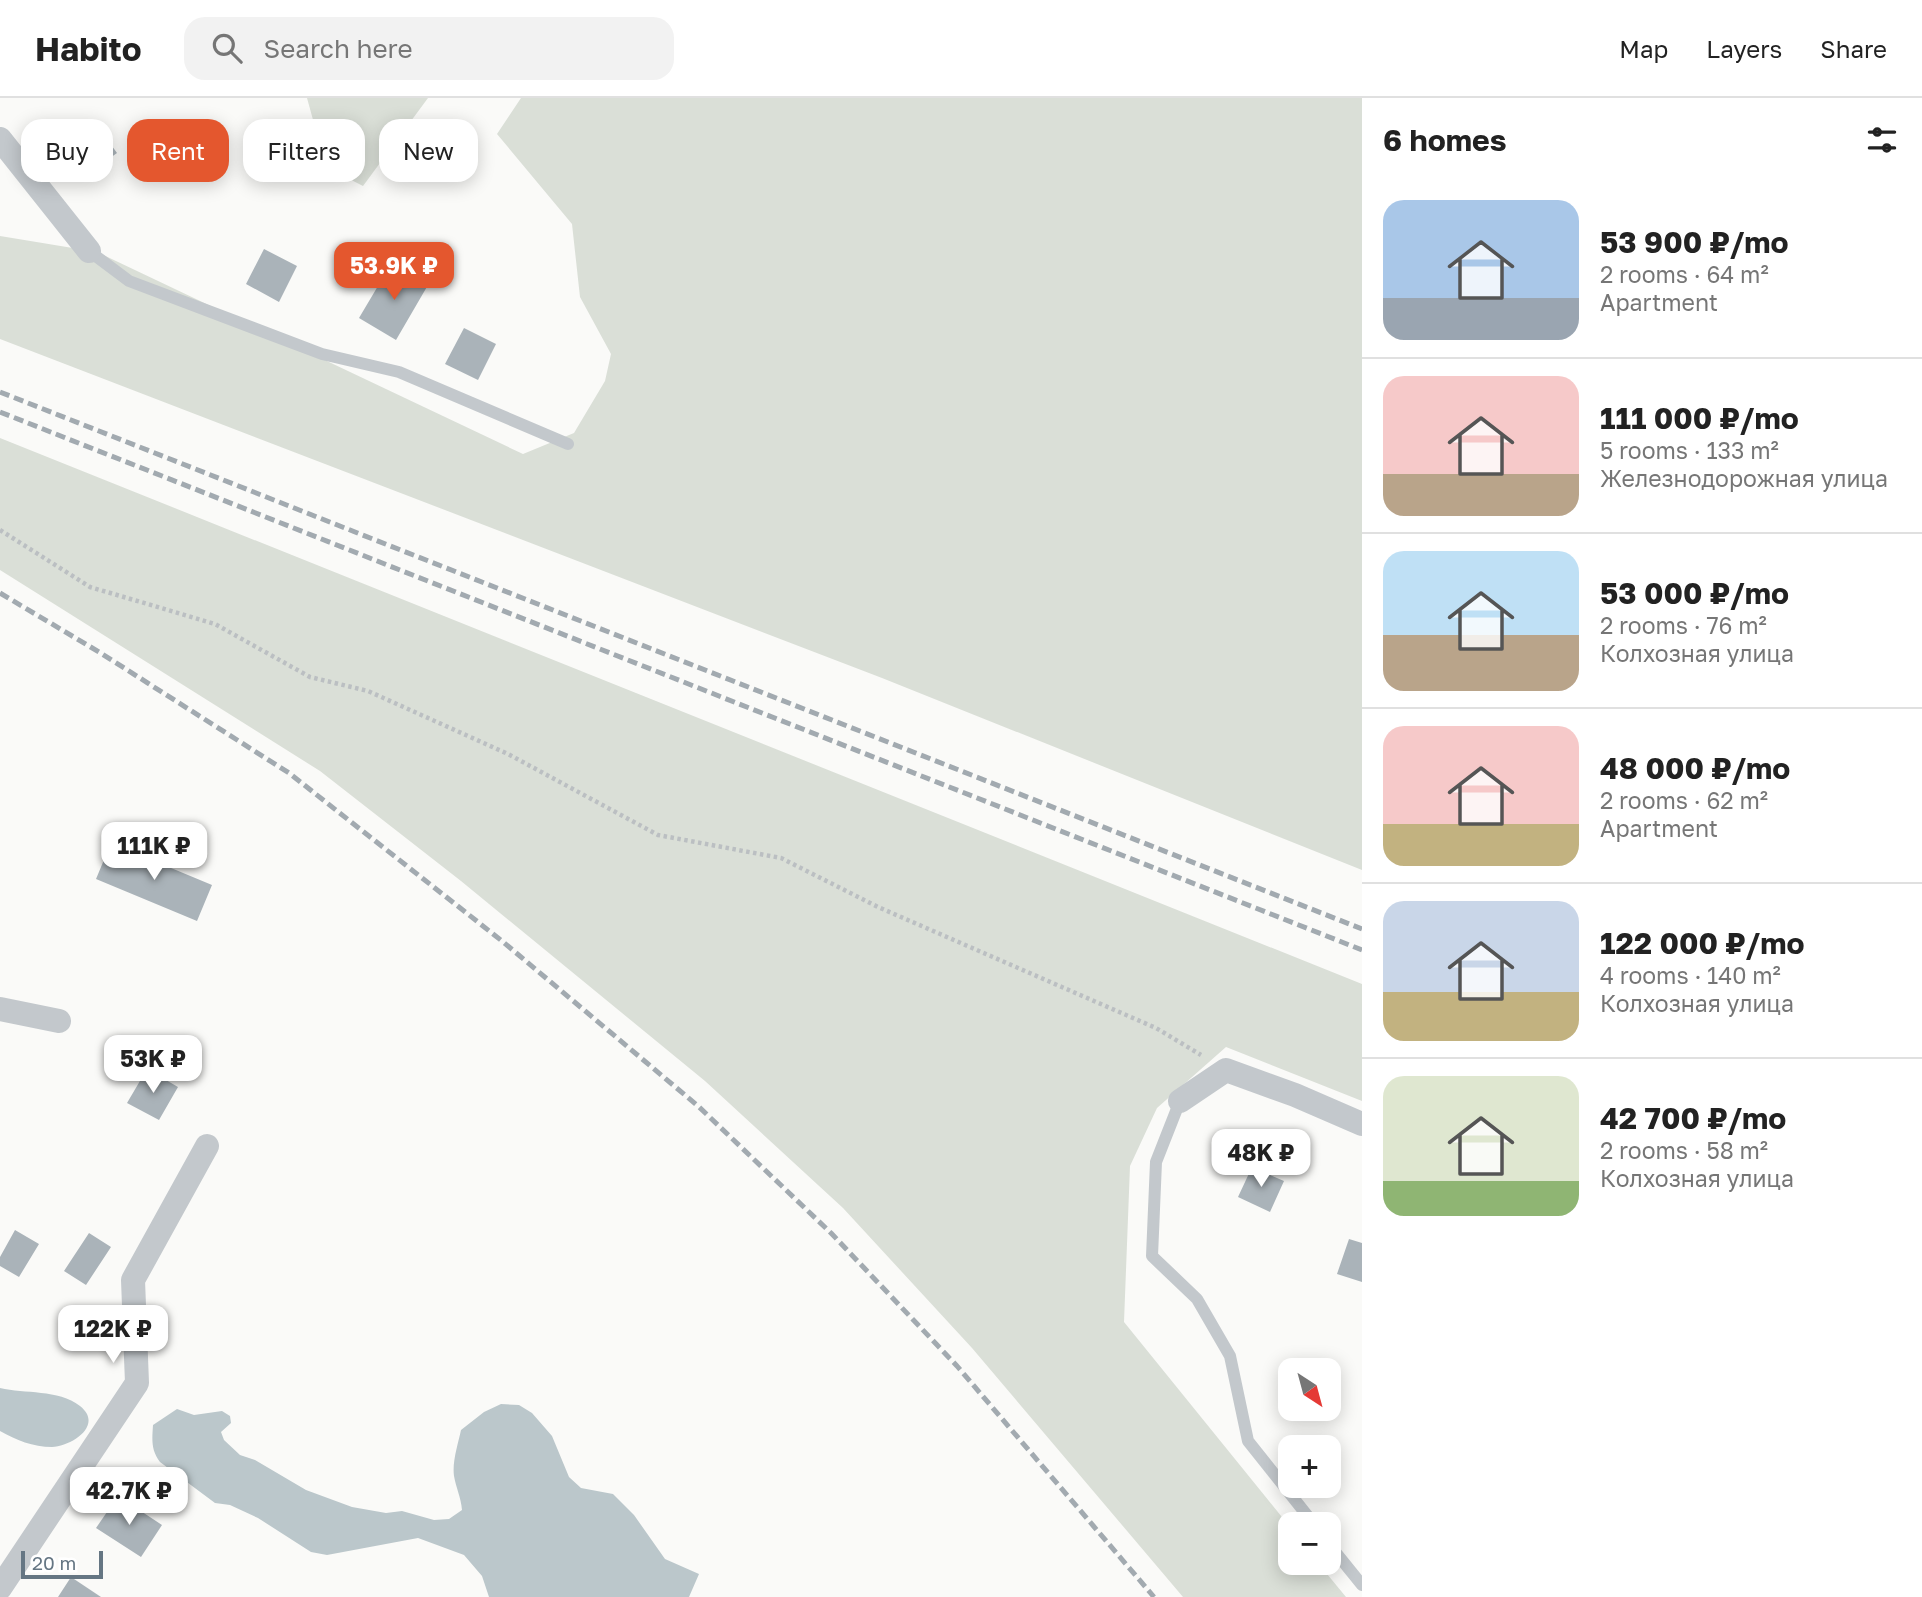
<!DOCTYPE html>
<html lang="en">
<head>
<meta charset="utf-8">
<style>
	body { margin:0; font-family:"Golos Text",sans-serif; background:#f2f2f2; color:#222; height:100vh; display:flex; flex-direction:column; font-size:26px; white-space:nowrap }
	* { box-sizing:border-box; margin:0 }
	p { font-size:23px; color:#767676 }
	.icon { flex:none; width:38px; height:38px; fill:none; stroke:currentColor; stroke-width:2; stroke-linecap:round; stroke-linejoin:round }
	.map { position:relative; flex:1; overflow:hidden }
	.drawer { display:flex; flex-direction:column; background:#fff; width:560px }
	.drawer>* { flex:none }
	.hud { position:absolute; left:21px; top:21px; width:665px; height:63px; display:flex; gap:14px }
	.needle { width:46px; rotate:144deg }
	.controls { position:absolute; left:1278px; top:1260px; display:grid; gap:14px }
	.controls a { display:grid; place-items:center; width:63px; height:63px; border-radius:14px; background:#fff; box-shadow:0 4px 18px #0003; font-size:35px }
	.scale { position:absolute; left:21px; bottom:18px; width:82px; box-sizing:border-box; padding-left:7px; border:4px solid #657683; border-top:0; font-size:19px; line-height:24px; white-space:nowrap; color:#657683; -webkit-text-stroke:5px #fff; paint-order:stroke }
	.price { position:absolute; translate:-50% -60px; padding:0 16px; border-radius:14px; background:#fff; color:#222; font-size:23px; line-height:46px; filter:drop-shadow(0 2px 4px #0008) }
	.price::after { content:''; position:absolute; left:50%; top:42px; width:21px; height:16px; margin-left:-10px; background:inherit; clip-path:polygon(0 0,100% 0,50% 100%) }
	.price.on { background:#e4572e; color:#fff }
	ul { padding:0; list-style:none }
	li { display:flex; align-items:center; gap:21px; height:175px; padding:0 21px }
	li+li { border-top:2px solid #e0e0e0 }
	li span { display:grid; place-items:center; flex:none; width:196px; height:140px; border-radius:21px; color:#555 }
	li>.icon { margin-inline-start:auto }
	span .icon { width:84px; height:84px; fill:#fffc; stroke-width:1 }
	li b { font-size:30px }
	h2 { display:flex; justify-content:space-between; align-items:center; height:84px; padding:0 21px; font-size:30px }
	.pill { padding:0 24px; border-radius:21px; background:#fff; box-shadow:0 4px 18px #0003; font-size:24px; line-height:63px }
	.pill.on { background:#e4572e; color:#fff }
	header { display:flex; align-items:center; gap:42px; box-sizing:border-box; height:98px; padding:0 35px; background:#fff; border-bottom:2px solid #e0e0e0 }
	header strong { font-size:33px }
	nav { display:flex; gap:38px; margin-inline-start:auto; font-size:24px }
	.search { width:490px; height:63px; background:#f2f2f2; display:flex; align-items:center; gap:18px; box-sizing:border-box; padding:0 24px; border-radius:21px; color:#767676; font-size:26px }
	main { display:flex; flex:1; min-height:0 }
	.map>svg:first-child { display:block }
</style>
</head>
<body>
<header>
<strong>Habito</strong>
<div class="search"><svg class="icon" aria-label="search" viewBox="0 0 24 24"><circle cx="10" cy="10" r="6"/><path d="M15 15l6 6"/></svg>Search here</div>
<nav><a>Map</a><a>Layers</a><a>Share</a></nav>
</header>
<main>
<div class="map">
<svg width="1362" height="1499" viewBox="0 0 1362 1499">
	<rect width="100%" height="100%" fill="#fafaf8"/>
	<path fill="#dadfd7" d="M307,0h121l-65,88 -37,-19z
		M521,0h841v772l-480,-192 -882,-339v-103l97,16 426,202 51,-21 31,-52 6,-27 -31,-57 -8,-73 -75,-90z
		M0,340l1362,546v117l-136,-54 -69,61 -27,58 -6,156 166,205v36h28l28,34h-163l-211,-249 -129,-140 -138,-127 -244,-200 -141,-110 -320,-201z"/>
	<path fill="#bbc7cb" d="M0,1290c25,6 58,1 80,18 24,19 -8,40 -28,41 -19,0 -36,-7 -52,-16z
		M501,1306l18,1 13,8 20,23 17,41 12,11 32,6 21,21 31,44 34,15 -10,23h-200l-7,-21 -18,-21 -46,-17 -91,17 -16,-3 -53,-34 -28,-13 -15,-2 -55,-41c-9,-12 -8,-22 -7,-37l24,-16 17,6 28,-4 8,5 1,7 -10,9 3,8 16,15 15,5 51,30 46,17 34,6 16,-2 32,9 15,-1 13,-9c-1,-13 -6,-22 -8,-34 -2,-14 4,-32 7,-46l23,-18z"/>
	<path fill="#aab3b9" d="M101,33l16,22 -32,23 -16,-22z
		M264,151l33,17 -18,36 -33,-18z
		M391,166l37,21 -32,55 -37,-22z
		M464,230l32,16 -18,36 -33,-16z
		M111,745l101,42 -15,36 -101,-42z
		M147,971l31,18 -19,33 -32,-17z
		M1252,1069l32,14 -14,31 -32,-15z
		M15,1132l24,14 -20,33 -19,-11v-9z
		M89,1135l22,14 -25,38 -22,-14z
		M1349,1141l13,4v39l-25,-8z
		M118,1398l44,29 -21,32 -45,-29z
		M71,1479l30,20h-43z"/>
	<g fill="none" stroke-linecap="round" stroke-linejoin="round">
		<path stroke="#bbbfc2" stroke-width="4.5" stroke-dasharray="3.5 3.5" stroke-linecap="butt" d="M0,432l90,57 125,37 95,53 58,14 140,63 150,81 123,23 97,49 278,121 45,27"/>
		<path stroke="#c3c8cc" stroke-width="12" d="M89,153l40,30 193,73 77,18 169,72
			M1180,1003l-24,61 -4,94 45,43 33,57 18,85 66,83
			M1328,1445l34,42"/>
		<path stroke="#c3c8cc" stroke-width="24" d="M0,41l89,112
			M0,911l59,12
			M1180,1003l46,-31 69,25 67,29
			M0,1490l137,-205 -4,-103 74,-134"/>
		<path stroke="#a2aab0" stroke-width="5" stroke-dasharray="10 5" stroke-linecap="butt" d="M0,294l1362,537
			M0,314l1362,538
			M0,495l99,59 190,121 213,168 196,165 133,127 126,133 197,231"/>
	</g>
</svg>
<div class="controls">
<a><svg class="needle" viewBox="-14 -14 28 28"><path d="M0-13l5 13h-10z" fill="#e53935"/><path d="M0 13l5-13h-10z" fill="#767676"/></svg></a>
<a>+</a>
<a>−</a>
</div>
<div class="scale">20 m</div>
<b class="price on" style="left:394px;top:204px">53.9K ₽</b>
<b class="price" style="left:154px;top:784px">111K ₽</b>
<b class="price" style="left:153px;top:997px">53K ₽</b>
<b class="price" style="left:1261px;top:1091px">48K ₽</b>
<b class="price" style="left:113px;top:1267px">122K ₽</b>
<b class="price" style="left:129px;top:1429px">42.7K ₽</b>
<div class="hud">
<a class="pill">Buy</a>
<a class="pill on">Rent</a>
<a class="pill">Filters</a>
<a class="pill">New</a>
</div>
</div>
<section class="drawer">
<h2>6 homes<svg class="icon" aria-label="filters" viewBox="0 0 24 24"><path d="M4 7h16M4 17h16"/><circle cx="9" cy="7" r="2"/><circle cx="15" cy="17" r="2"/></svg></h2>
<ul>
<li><span style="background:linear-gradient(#a9c7e8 70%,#9aa5b1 0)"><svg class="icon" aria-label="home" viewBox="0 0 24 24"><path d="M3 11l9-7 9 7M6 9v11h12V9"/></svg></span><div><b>53 900 ₽/mo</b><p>2 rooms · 64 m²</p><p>Apartment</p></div></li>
<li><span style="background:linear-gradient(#f6c9c9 70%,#b9a48a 0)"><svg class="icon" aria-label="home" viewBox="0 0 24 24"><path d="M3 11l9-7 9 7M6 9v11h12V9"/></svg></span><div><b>111 000 ₽/mo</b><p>5 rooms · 133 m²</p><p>Железнодорожная улица</p></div></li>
<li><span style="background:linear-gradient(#bfe0f5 60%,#b9a48a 0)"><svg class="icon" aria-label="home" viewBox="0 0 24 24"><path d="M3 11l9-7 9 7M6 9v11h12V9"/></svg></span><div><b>53 000 ₽/mo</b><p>2 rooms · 76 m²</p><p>Колхозная улица</p></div></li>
<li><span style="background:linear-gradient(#f6c9c9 70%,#c2b280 0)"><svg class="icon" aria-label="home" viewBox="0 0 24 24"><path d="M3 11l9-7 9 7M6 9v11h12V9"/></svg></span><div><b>48 000 ₽/mo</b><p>2 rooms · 62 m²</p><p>Apartment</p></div></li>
<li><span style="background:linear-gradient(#c9d6e8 65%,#c2b280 0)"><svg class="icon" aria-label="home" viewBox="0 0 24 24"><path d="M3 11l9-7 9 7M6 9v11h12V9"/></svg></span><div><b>122 000 ₽/mo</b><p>4 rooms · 140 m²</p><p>Колхозная улица</p></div></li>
<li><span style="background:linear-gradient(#dfe7d0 75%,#8fb573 0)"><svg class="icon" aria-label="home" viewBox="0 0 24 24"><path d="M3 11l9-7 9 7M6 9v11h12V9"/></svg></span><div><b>42 700 ₽/mo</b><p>2 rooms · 58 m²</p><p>Колхозная улица</p></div></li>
</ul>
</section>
</main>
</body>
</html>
